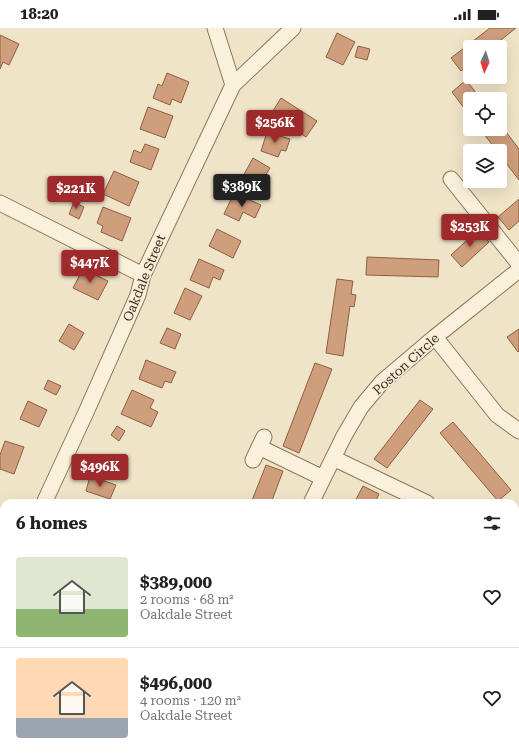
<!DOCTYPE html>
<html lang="en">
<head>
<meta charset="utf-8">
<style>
	body { margin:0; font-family:"Roboto Serif",serif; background:#f6f6f6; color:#202124; height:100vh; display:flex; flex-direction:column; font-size:15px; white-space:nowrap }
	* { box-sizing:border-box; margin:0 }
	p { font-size:13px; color:#757577 }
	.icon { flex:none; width:22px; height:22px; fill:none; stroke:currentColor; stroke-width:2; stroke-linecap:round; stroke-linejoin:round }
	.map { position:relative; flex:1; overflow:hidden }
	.sheet { position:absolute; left:0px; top:471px; width:519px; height:256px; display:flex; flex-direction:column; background:#fff; border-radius:12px 12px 0 0; box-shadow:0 4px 16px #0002 }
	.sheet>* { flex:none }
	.needle { width:26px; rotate:184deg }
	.buttons { position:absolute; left:463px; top:12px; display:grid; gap:8px }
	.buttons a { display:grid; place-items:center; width:44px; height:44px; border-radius:4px; background:#fff; box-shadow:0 4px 16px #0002; font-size:20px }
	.price { position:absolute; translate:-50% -34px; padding:0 9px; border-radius:4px; background:#9e2a2b; color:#fff; font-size:13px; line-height:26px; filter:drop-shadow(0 1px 2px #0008) }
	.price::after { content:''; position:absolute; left:50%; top:24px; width:12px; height:9px; margin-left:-6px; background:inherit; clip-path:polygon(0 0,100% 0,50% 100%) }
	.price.active { background:#222; color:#fff }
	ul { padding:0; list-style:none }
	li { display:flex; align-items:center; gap:12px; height:100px; padding:0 16px }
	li+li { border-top:1px solid #e0e0e0 }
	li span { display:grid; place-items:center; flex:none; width:112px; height:80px; border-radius:4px; color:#555 }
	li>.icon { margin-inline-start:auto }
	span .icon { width:48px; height:48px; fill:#fffc; stroke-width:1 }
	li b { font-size:17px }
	h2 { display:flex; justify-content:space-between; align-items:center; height:48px; padding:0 16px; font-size:17px }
	.status { display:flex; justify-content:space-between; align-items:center; height:28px; padding:0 20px; background:#fff; direction:ltr }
	.status svg { height:11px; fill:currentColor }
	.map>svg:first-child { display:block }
</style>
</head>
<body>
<div class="status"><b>18:20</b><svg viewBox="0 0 49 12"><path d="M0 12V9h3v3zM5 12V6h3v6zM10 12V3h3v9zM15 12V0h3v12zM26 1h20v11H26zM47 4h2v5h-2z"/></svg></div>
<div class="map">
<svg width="519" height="727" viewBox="0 0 519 727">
	<rect width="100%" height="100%" fill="#f0e4c8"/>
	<path fill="#cf9f7d" stroke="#8d5f41" d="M490,0h26l-24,19h-22v17l-9,7 -10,-13z
		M337,5l18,9 -12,23 -17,-8z
		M0,7l19,9 -10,21 -6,-3 -3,7z
		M358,18l12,3 -3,11 -12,-3z
		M167,45l22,9 -8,21 -9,-4 -2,6 -17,-7 5,-14 4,2z
		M466,52l15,19h-11v17l-18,-24z
		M281,70l36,23 -11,16 -35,-23z
		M148,79l25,9 -8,22 -25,-9z
		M500,96l19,25v31l-19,-25v-4h-3l-17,-22h20z
		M267,104l23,7 -4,12 -5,-1 -3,7 -17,-6z
		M145,116l14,5 -8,21 -21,-8 4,-12 7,3z
		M253,130l17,10 -12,19 -16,-9z
		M114,143l25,11 -10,24 -26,-12z
		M234,165l27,12 -6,13 -12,-6 -4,9 -15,-7z
		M519,171v22l-10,9 -11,-13z
		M74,174l10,5 -5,12 -10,-5z
		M103,179l28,11 -9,23 -21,-9 2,-6 -6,-3z
		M217,201l24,12 -8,17 -24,-12z
		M478,202l11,12 -27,25 -11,-12z
		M367,229l72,3 -1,17 -72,-2z
		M199,231l25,11 -4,10 -7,-3 -4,11 -19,-8z
		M83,241l25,12 -10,19 -25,-12z
		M337,251l16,2 -2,13 5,1 -2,12 -4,-1 -7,50 -17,-3z
		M185,260l17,8 -12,24 -16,-7z
		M69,296l15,9 -10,17 -15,-9z
		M167,300l14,6 -6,15 -15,-6z
		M519,301v22l-1,1 -11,-15z
		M146,332l30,12 -5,11 -6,-2 -3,7 -23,-9z
		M315,335l17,6 -33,84 -16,-7z
		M48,352l13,6 -5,9 -12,-6z
		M132,362l22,10 -4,8 8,4 -7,15 -30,-13z
		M420,372l13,9 -46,59 -13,-9z
		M28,373l19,9 -8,17 -19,-8z
		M453,394l58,68 -13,11 -58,-68z
		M117,398l8,5 -6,10 -8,-6z
		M5,413l19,6 -10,27 -14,-5v-14z
		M266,437l17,6 -12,32h-20z
		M90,448l26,9 -6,14 -24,-8z
		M363,458l16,8 -4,9h-21z
		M519,597v18l-4,1v-18z
		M2,658l2,1v28l-4,-2v-24z
		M0,707l4,2v3l-4,9z
		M515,709h4v17l-61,1v-4h57z
		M125,723h17l-1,4h-17z
		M409,723h29l1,4h-67z"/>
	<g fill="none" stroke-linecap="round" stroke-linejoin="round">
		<g stroke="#8d765c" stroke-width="17">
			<path id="minor" d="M215,0l18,57
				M451,151l68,85
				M0,175l143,72
				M435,309l62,78 22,16
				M259,419l64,31
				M333,430l94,45
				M253,432l11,-23
				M44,475l43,-93 51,-115 5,-20 90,-190 60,-57
				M311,475l33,-67 17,-29 21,-25 53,-45 84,-67
				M0,570l4,-9
				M515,654l4,-1
				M190,727l2,-4"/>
		</g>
		<use href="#minor" stroke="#faf1dc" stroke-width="15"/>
	</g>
	<g text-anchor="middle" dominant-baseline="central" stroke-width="3.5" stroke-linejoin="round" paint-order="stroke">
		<g font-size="13" fill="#3d2e20" stroke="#f7eed8">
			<text transform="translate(144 250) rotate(-68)">Oakdale Street</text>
			<text transform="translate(406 336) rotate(-42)">Poston Circle</text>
		</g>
	</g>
</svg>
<div class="buttons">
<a><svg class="needle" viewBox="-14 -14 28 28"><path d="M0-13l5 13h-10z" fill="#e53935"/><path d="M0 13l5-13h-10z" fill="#757577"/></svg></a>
<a><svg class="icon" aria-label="locate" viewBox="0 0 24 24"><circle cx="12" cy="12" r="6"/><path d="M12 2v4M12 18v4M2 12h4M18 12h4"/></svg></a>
<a><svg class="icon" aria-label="layers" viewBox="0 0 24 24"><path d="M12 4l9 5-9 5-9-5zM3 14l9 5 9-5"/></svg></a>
</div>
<b class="price" style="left:275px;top:116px">$256K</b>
<b class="price active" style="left:242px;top:180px">$389K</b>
<b class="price" style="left:76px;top:182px">$221K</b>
<b class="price" style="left:470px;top:220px">$253K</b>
<b class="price" style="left:90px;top:256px">$447K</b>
<b class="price" style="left:100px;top:460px">$496K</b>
<section class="sheet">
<h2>6 homes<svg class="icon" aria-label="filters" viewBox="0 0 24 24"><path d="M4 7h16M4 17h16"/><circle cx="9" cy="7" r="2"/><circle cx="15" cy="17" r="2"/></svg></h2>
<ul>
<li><span style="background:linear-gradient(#dfe7d0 65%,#8fb573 0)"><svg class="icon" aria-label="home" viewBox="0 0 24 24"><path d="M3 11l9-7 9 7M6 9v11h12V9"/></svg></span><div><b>$389,000</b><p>2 rooms · 68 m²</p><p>Oakdale Street</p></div><svg class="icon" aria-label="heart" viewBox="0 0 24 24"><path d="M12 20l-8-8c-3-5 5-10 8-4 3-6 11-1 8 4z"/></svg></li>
<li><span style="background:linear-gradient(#ffd9b3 75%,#9aa5b1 0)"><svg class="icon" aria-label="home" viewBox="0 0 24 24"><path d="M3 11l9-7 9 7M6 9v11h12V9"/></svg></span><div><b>$496,000</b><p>4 rooms · 120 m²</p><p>Oakdale Street</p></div><svg class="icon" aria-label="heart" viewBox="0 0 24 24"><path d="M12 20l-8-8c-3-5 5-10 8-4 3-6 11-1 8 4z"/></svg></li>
</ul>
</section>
</div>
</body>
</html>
